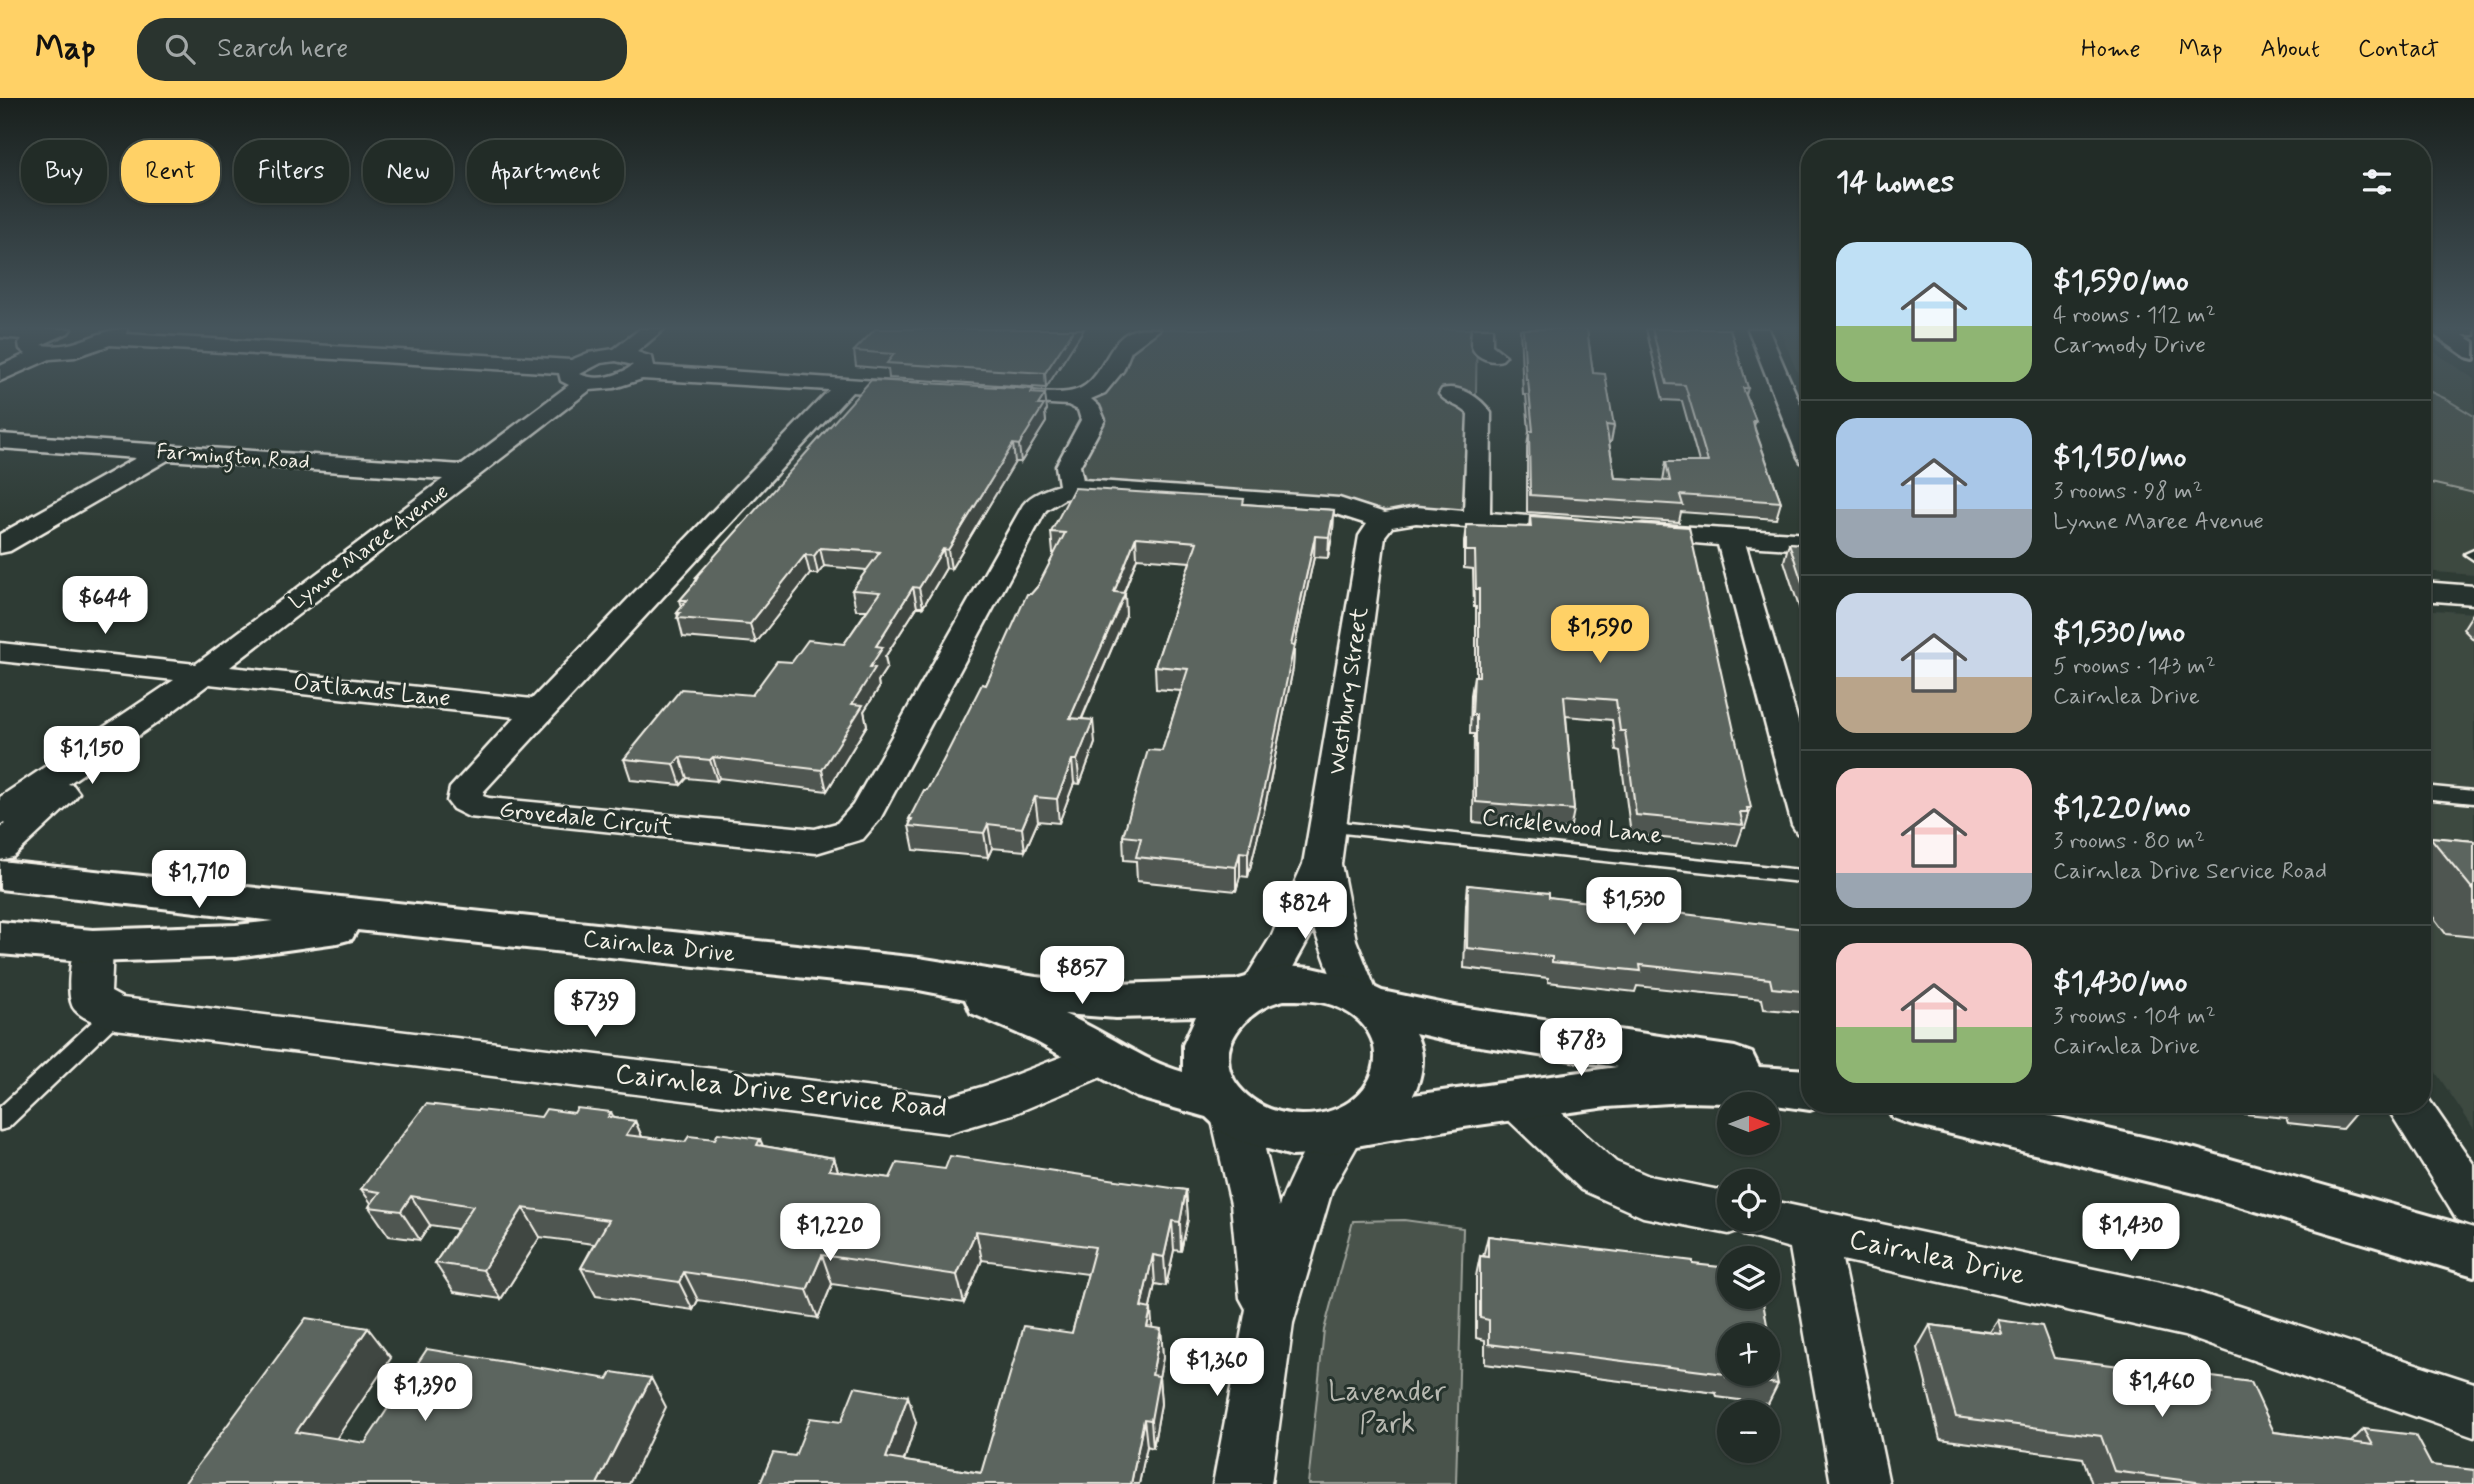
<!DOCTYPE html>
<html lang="en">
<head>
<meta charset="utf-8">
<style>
	body { margin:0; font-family:Mynerve,sans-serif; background:#2a342f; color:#f1f3f6; height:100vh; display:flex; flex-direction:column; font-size:26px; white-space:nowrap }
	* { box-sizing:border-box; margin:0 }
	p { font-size:23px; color:#a2a7a7 }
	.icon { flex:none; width:38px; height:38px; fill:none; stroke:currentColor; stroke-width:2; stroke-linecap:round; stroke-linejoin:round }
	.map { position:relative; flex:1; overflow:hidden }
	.panel { position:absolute; left:1801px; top:42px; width:630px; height:973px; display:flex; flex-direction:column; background:#222c27; border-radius:28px; box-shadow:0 2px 5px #0004,0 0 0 2px #3f4844 }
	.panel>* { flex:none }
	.banner { position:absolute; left:21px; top:42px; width:665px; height:63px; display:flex; gap:14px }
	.needle { width:46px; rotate:90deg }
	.buttons { position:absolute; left:1717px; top:994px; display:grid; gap:14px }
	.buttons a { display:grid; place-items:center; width:63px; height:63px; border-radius:50%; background:#222c27; box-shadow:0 2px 5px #0004,0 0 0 2px #3f4844; font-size:35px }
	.price { position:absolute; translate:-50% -60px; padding:0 16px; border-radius:14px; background:#fff; color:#222; font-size:23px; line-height:46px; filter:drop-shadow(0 2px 4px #0008) }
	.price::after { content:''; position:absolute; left:50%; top:42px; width:21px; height:16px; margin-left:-10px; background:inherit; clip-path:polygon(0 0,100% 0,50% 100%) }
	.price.on { background:#ffd166; color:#111 }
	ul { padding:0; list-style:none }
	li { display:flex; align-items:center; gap:21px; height:175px; padding:0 35px }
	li+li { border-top:2px solid #3f4844 }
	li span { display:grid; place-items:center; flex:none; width:196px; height:140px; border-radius:21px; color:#555 }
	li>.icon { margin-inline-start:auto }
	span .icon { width:84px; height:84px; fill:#fffc; stroke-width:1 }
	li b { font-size:30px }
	h2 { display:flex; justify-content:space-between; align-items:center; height:84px; padding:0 35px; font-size:30px }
	.pill { padding:0 24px; border-radius:28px; background:#222c27; box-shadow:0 2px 5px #0004,0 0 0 2px #3f4844; font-size:24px; line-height:63px }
	.pill.on { background:#ffd166; color:#111 }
	header { display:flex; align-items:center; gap:42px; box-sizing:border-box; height:98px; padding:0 35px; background:#ffd166; color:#111 }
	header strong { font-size:33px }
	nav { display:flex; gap:38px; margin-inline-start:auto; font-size:24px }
	.search { width:490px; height:63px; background:#2a342f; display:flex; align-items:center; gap:18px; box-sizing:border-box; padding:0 24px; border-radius:28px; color:#a2a7a7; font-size:26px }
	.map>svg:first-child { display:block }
</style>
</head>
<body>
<header>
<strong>Map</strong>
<div class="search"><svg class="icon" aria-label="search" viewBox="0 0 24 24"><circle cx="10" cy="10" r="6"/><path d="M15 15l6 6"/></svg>Search here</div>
<nav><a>Home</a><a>Map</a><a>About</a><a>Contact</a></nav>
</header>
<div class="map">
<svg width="2474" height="1386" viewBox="0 0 2474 1386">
	<rect width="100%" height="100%" fill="#2e3b34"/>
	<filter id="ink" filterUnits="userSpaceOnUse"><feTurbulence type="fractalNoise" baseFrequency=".0143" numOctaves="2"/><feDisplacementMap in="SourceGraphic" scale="14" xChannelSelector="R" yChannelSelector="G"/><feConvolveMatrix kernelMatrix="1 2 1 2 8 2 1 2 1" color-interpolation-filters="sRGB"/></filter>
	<g filter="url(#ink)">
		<path fill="#3c4841" d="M1779,231h30v71z
			M2422,245l52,36v196l-52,-4z
			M2422,511l52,4v516l-52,-77z"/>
		<path fill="#48524c" stroke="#9ea29a" stroke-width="2" d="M1159,231h318l-3,187 -96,-6 -29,-8 -261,-20 -8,-14 23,-47 -12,-20 30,-30 8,-22z
			M2422,290l22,10 30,18v77l-52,-12z
			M1404,1122l59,8 -7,256h-148l16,-154 29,-109z"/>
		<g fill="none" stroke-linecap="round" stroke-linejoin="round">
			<g stroke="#f4f1e8" stroke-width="5">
				<path id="lane" d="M2474,452v10l-9,-6z
					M2422,688l52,5v12l-52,-5z
					M1330,723l480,50v12l-486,-52 -3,-4 3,-4z
					M115,907l7,2 4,6 -4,6 -114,109 -8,2v-23l108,-100z"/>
			</g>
			<g stroke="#f4f1e8" stroke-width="5">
				<path id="street" d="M0,231h71l-3,4 -27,12c37,5 54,-16 86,-16l-1,5 445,26 17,-7 26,-4 26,-20h24l-27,23 15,5 2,9 267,18 3,5 -3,5 -8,2 -61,-4 -368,399 -1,5 6,2 326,31 22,-6 16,-18 170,-300c8,-11 23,-16 36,-20l-3,-19 25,-46 -3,-10 -10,-5 -71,-4 -8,-2 -3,-5 3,-5 8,-2c22,2 49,8 71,5 39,-5 35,-56 70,-63 7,-1 15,0 22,0l-29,22 -8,20 -18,22 -14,6 8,7 6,14 -25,46 3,14 256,18 46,15 31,-6 48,4 4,-97c-8,-9 -22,-10 -29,-20l3,-5c19,-5 39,9 49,24l-1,100 87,7 9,2 4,6 -4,6 -9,2 -161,-13 -24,4 -7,9 -44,328 15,76 23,58 -6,11 -15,5 -15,-5 -29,-80 -39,71 -15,4 -15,-4 -6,-11 33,-54 31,-71 56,-328 8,-12 -31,-10 -256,-19 -16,4 -18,11 -166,309 -17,20 -47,14 -347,-36 -16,-8 -6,-8 3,-13 65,-71 -306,-33 -45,34 -96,66 5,1 6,8 -6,8 -60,56 -13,3v-32l6,-5 -6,1v-27l174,-117 -174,-19v-18l196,21 247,-185 -275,-19 -158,91 -10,2v-19l136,-76 -136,-10v-14l462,31 107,-80 -8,-4 -2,-8 -449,-28 -35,12 -25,2 -50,22v-15l26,-12 -6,-5 -1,-6 3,-4 -22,-2zM616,263l17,4c-14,11 -36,17 -53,9l21,-11zM642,281l187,11 -297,309 -302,-32 360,-277 24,-2z
					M1472,231h20v16l14,11 -4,4c-9,3 -26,-1 -30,-13 -2,-4 0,-13 0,-18z
					M1748,231h20l42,98v37l-9,-2 -3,-5z
					M2444,231h30v6h-20z
					M1643,426l167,10v16l-64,-4 64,216v75l-13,-4 -5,-8 -74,-280 -84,-7 -4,-6 4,-6z
					M2422,484l52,4v18l-52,-4z
					M93,834l14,4 6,10 -2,46 11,6 826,99 43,-13 112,-43 15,5 7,12 -7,12 -102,43 -68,20 -833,-104c-12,-4 -31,-9 -40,-19 -11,-11 -4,-61 4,-74z
					M1516,983l16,5 84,76 33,14 80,16v28h39v-20l416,88 290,95v54l-290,-101 -342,-76 47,224h-58l-41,-236 -47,-13 -3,-5 -11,4 -86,-17 -61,-27 -82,-78 -6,-13 6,-13z
					M2423,993l51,74v61l-17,-6 -72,-116h37z
					M1233,996l16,5 7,13 23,95c6,-18 35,-80 48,-90 10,-8 22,-4 32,0l7,13 -34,60 -39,133 -22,161h-58l33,-175 -6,-11 -9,-94 -21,-92 7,-13z"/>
			</g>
			<g stroke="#f4f1e8" stroke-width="6">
				<path id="secondary" d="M2426,231h27l21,13v17l-8,-2z
					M0,763l919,97 117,19 80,7 120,-4 48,-14 28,2 43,10 27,13 72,15 281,41 17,6 7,14 51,3v34h16l-16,6 -42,-6 -83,-2 -78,5 -143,20 -108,19 -25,8 -39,2 -55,-16 -16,-9 -15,-14 -70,-20 -101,-56 -64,-28 -6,-14 -46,-9 -562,-60 -5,9 -15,4 -101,14 -143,5 -93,-8v-32l93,8 143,-5 37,-4 -273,-32zM1284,902c16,0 33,0 48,5 73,26 47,111 -31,110 -24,-1 -46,-9 -62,-28 -30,-37 8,-79 45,-87zM1064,916l52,4 80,-2 -13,29v27c-43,-12 -78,-41 -119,-58zM1415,935l39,9 163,25 -204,28c10,-19 13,-42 2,-62z
					M1885,1006h114l196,45 279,79v48l-279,-83 -285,-69 -17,-6z"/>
			</g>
			<use href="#lane" fill="#26332d" fill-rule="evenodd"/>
			<use href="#street" fill="#26332d" fill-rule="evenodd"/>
			<use href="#secondary" fill="#26332d" fill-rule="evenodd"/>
		</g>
		<path fill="#4f5751" stroke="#f4f1e8" stroke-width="2" d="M1084,231l-38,59 -157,-10 -1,-9 -32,-3 -2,-15z
			M1520,231h67l6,44 21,53 -3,16h-2l6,36 48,3 3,-19h33l-17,-61 -19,-1 -17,-71h84l18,59 -2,7 10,26 -2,5 27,76 -5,17 -95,-7 -2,10 -152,-10v-65l2,-16 -3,-36h-3z
			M1805,231h5v10z
			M1034,295l13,17 -2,3 1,9 -25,40h-6l-64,107 -5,-1 -23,39h-6l-32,50 2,10 -9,14 1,7 -15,23 3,14 -40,66 -108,-13 -2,3 -30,-3 -6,7 -50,-5 -7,-21 128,-64 40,-33 52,-18 23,-34h-11l-4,-20 15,-20 -43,-4 -6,8h-8l-54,69 -73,-6 -6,-24 5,-6 -2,-7 14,-16 3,-4 -1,-3z
			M1244,406l90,6 -1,21 -5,27 -14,-1 -20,92 -1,19 -29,143 -16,66 -8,-1 -4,15 -99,-10 -1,-20 -12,-1 -1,-24 39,-85 19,-60 -25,-2 -1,-23 35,-104 -53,-4 -13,35 2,22 -44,104 13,24 -15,41 -6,-1 -15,40 -21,-2 -13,30 -33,-3 -4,9 -74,-7 -5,-24 1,-2 -1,-5 18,-29 59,-105 45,-91 7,-8 17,-33h-2l-2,-21z
			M1530,418l221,292 -6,20h-2l-6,17 -106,-10 -11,-84 -4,-1 -4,-30 -46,-4 8,94 -4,20 -97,-8 1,-88h-4l1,-39 3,-19h2v-69h-2l-1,-38 -9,-1v-26l2,-17 63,2z
			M1789,445l21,2v96l-26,-80z
			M2474,514v28l-11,-11z
			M2430,739l44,4v96l-28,-3 -24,-32v-54z
			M1468,787l81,12 261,55v61l-46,-4 -2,-10 -125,-13 -2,6 -87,-10v-4l-84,-10 2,-63z
			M2232,1006h125l3,4 -18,21 -54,-6 -2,-5 -50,-5z
			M611,1014l3,6 21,3 7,16 43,5 30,-3h45l3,7 71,12 4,13 52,7 55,-9 241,21 2,29 -7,32 -7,-1 -8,36 -11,-2 -5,24 2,20 9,1 2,29 -4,19 2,27 -8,44 -6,-2 -8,38h-379l35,-28 46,-34 75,1 -12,38 77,12 91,-140 16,-59 -106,-14 -18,43 -132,-19 -14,34 -120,-18 -5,10 -97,-14 -15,-28 13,-24 -54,-7 -39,62 -47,-7 -19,-29 22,-34 -27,-4 -10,15 -31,-4 -20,-29 2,-4 -10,-14 180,-72 33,-4z
			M1488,1138l205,28 85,120 -10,20 -51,-7 -1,-4 -231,-29v-24l-9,-2v-62l4,-20 3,1z
			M1998,1222l56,38 73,24 64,8 13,-14 70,56 77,10 13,-13 67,36 43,19h-382l-9,-26 -143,-19 -23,-91 13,-23 60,7z"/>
		<path fill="#404742" stroke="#f4f1e8" stroke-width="2" d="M1074,231h10l-38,59 -1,-15z
			M1045,296l2,16 -2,3 1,9 -25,40 -2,-17 19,-40z
			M1013,346l2,18 -64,107 -3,-19z
			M1334,412l-1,21 -5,27 1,-21z
			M1315,438l-1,21 -20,92 -1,19 -29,143 -16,66v-24l43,-208z
			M1136,439l1,21 -22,56 -1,-22z
			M820,450l4,18 -6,8 -4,-18z
			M943,451l3,19 -23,39 -4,-19z
			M805,457l5,19 -54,69 -6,-19z
			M913,489l4,20 -32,50 2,10 -9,14 1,7 -15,23 3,14 -40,66 -5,-21 30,-66 18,-37 6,-21z
			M1125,495l1,22 -54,126 -2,-23z
			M1093,622l2,23 -15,41 -3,-24z
			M680,659l7,21 -6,7 -7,-21z
			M713,659l6,21 -2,3 -7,-21z
			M1072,662l2,23 -15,40 -2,-24z
			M1035,699l3,24 -13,30 -3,-23z
			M988,726l4,24 -4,9 -4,-24z
			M1240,754v24l-4,15v-24z
			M635,1023l13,29 -22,-15z
			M834,1060l9,29 -14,-17z
			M1186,1092l2,29 -7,32 -1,-29z
			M411,1098l19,29 -10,15 -19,-29z
			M523,1110l17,29 -39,62 -18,-29z
			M1172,1123l2,29 -8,36 -2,-29z
			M976,1133l6,29 -18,43 -7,-28z
			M822,1157l10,29 -14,34 -11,-28z
			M1153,1157l2,29 -11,52 -3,-29z
			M684,1174l14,28 -5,10 -14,-28z
			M1151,1211l2,28 -6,-10z
			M368,1230l23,30 -69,102 -26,-28z
			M1161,1231l2,29 -4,19 2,27 -8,44 -2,-28 1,-45z
			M651,1280l15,29 -37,77h-32z
			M908,1298l8,27 -20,61 -10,-26z
			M1144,1321l3,27 -8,38h-8z"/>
		<path fill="#5c655e" stroke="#f4f1e8" stroke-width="2" fill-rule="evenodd" d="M875,231h199l-29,44 -158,-10 7,-9 -40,-3z
			M1523,231h64l6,44 12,1 9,52 -8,-1 9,53 55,3 -4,-19h42l-23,-77 -18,-1 -15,-55h78l18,59h-5l13,33h-3l2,9 26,72 -101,-7 3,10 -153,-10 -1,-64h4l-5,-51h-2z
			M871,282l162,9 -2,4 14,1 -7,11h6l-25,40 -6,-1 -65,106 -5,-1 -24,39 -6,-1 -37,59 7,1 -13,20 5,1 -23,36 11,1 -41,65 -109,-13 -3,3 -30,-3 -6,7 -50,-5 57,-70 71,6 25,-34 15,1 16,-22 36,4 36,-52 -28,-2 28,-38 -60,-4 -6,8 -9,-1 -55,69 -73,-6 3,-5h-3l10,-13h-7l14,-16 4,-7h-2z
			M1074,390l170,11 -1,5 91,6 -5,27 -14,-1 -24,109 3,1 -30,142 -16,65 -8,-1 -4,15 -100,-10 5,-19 -18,-2 25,-86 14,1 26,-82 -33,-3 42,-124 -61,-5 -22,55 11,1 -55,125 23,2 -16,40h-5l-15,39 -22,-2 -13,31 -34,-4 -4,9 -75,-7 3,-7h-3l15,-29h3l14,-25 41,-81 4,1 41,-91h4l7,-8 27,-53 -14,-1z
			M1530,418l159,11 62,281h-4l1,4h-8l3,13 -107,-10 -11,-84h-5l-4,-31 -52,-4 10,114 -98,-8v-87h-4l2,-39h5v-87h-3l-1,-38h-9v-26l65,2z
			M1789,445l21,2v61z
			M2430,739l44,4v50z
			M1468,787l81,8v4l255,32 6,23v40l-38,-4 -2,-9 -130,-14 1,6 -89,-9v-5l-85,-9z
			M426,1006l115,13 5,-8 28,4 3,-5 34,4 -3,5 27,4 -9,14 59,7 4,-6 26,3 3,-6 42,6 -3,6 77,13 -5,12 61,8 7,-15 48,6 5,-13 236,34 -6,32 -8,-1 -8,36 -11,-2 -12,52 10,2 -4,18 14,2 -9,46 7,1 -8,44 -7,-1 -13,65h-371l13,-31 22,3 15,-38 31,4 14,-35 53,9 -22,62 95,15 43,-147 48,7 23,-86 -119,-16 -19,44 -135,-20 -15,35 -123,-18 -5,10 -98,-14 28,-48 -86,-12 -40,62 -48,-7 38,-57 -62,-10 -10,15 -32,-4 11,-15 -19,-3z
			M2324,1006h33l3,4z
			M1488,1138l205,25v3l36,4v29h33l16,87 -52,-7 -1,-3 -236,-30v-24l-9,-2v-62l8,1zM1729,1237h39v39h-39z
			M306,1220l62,10 -72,104 69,11 62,-94 181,30 4,-7 39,6 -54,106h-413z
			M1998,1222l44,6 12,32 66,8 7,16 85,11 -8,-17 47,6 23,50 99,13 -9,-16 51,6 16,30 43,5v14h-263l-97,-13 -13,-35 -145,-19 -26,-92 72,9z"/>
	</g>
	<linearGradient id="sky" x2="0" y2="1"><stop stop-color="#19201d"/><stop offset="0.54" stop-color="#46555c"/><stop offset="1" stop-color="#46555c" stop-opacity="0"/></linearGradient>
	<rect width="2474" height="426" fill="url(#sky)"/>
	<g text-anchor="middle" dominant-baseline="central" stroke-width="6" stroke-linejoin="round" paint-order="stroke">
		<g font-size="21" fill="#f4f1e8" stroke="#26332d">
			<text transform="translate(233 359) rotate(4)">Farmington Road</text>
			<text transform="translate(369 449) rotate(-37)">Lynne Maree Avenue</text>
		</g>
		<g font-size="24" fill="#f4f1e8" stroke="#26332d">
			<text transform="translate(372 593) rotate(6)">Oatlands Lane</text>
			<text transform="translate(1349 593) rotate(-82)">Westbury Street</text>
			<text transform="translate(586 721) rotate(6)">Grovedale Circuit</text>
			<text transform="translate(1572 729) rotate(6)">Cricklewood Lane</text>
			<text transform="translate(659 849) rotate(6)">Cairnlea Drive</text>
		</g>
		<g font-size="28" fill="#f4f1e8" stroke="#26332d">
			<text transform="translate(781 994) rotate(6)">Cairnlea Drive Service Road</text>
			<text transform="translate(1937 1160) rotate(12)">Cairnlea Drive</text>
		</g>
		<g font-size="28" fill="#b8b9b1" stroke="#26332d">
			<text x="1387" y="1294">Lavender<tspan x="1387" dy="32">Park</tspan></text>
		</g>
	</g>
</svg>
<div class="buttons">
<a><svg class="needle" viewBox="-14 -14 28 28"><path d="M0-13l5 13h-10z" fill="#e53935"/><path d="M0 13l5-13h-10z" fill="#a2a7a7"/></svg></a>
<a><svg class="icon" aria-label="locate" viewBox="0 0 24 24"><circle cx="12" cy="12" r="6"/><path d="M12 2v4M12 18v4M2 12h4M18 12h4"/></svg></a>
<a><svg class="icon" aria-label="layers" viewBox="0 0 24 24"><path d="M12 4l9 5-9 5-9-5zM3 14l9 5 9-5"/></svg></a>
<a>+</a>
<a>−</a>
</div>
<b class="price" style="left:105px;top:538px">$644</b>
<b class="price on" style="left:1600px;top:567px">$1,590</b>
<b class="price" style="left:92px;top:688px">$1,150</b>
<b class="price" style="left:199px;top:812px">$1,710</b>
<b class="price" style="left:1634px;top:839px">$1,530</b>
<b class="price" style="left:1305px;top:843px">$824</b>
<b class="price" style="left:1082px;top:908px">$857</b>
<b class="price" style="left:595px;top:941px">$739</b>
<b class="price" style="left:1581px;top:980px">$783</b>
<b class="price" style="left:830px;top:1165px">$1,220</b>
<b class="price" style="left:2131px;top:1165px">$1,430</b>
<b class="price" style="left:1217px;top:1300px">$1,360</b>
<b class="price" style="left:2162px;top:1321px">$1,460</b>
<b class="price" style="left:425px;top:1325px">$1,390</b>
<div class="banner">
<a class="pill">Buy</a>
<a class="pill on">Rent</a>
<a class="pill">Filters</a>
<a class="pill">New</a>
<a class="pill">Apartment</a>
</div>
<section class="panel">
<h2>14 homes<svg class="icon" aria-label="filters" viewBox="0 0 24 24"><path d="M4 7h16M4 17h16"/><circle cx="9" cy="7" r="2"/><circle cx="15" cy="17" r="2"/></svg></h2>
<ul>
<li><span style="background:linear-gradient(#bfe0f5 60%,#8fb573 0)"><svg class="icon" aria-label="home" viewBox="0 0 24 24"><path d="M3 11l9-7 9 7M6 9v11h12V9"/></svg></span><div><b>$1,590/mo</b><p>4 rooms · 112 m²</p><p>Carmody Drive</p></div></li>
<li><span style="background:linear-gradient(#a9c7e8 65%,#9aa5b1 0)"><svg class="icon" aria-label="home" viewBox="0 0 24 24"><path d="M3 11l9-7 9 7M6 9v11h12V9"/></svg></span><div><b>$1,150/mo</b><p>3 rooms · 98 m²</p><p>Lynne Maree Avenue</p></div></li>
<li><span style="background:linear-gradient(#c9d6e8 60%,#b9a48a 0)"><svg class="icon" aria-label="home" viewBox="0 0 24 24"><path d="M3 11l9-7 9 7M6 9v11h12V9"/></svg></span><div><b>$1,530/mo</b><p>5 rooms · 143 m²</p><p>Cairnlea Drive</p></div></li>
<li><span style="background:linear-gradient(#f6c9c9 75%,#9aa5b1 0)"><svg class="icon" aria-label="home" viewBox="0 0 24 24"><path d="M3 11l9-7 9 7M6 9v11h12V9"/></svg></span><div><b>$1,220/mo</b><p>3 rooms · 80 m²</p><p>Cairnlea Drive Service Road</p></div></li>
<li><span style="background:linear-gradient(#f6c9c9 60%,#8fb573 0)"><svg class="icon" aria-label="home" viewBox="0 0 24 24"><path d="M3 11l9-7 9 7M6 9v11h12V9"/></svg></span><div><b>$1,430/mo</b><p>3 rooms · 104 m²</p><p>Cairnlea Drive</p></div></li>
</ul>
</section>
</div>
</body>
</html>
